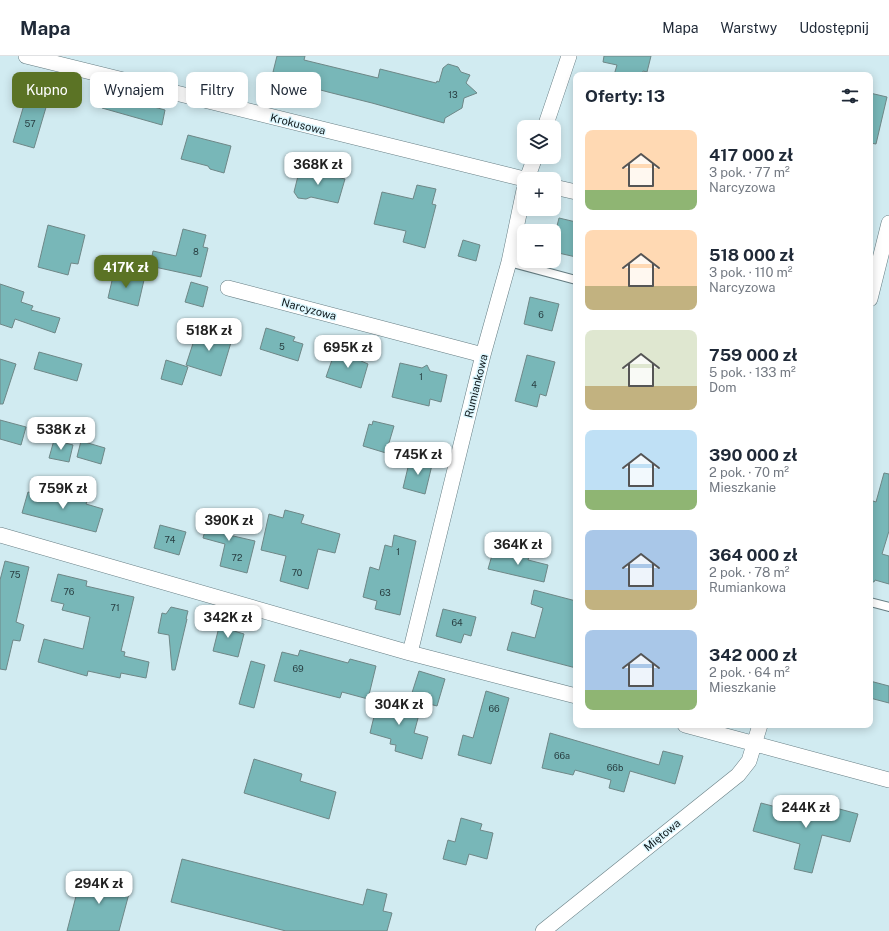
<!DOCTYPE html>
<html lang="pl">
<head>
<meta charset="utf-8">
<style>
	body { margin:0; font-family:"Public Sans",sans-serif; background:#f2f2f3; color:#1f2937; height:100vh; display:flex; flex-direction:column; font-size:15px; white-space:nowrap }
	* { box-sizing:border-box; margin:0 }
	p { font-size:13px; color:#747a83 }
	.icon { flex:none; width:22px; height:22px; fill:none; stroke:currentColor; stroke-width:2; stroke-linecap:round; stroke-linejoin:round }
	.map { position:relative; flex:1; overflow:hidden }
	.side { position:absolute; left:573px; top:16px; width:300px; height:656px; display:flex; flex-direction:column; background:#fff; border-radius:8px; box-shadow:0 2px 10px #0003 }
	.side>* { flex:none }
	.top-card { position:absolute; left:12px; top:16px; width:380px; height:36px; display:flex; gap:8px }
	.fabs { position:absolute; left:517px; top:64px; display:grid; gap:8px }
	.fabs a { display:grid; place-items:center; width:44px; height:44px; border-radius:8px; background:#fff; box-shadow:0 2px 10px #0003; font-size:20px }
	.price { position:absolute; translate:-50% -34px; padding:0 9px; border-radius:8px; background:#fff; color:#222; font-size:13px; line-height:26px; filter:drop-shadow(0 1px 2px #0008) }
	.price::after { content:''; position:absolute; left:50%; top:24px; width:12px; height:9px; margin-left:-6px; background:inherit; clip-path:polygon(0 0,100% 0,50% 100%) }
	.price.current { background:#5b7325; color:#fff }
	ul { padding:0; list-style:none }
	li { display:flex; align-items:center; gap:12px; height:100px; padding:0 12px }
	li span { display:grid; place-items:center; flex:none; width:112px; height:80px; border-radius:8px; color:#555 }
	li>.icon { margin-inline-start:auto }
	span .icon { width:48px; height:48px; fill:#fffc; stroke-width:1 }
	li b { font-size:17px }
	h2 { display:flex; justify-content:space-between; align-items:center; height:48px; padding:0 12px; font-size:17px }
	.chip { padding:0 14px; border-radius:8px; background:#fff; box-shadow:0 2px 10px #0003; font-size:14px; line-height:36px }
	.chip.current { background:#5b7325; color:#fff }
	header { display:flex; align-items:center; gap:24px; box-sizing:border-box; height:56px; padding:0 20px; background:#fff; border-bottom:1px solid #e0e1e3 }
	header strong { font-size:19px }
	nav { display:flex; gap:22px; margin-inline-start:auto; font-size:14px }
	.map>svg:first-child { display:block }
</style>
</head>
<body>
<header>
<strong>Mapa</strong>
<nav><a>Mapa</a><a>Warstwy</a><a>Udostępnij</a></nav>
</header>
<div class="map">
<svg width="889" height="875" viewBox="0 0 889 875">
	<rect width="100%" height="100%" fill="#d1ebf1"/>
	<path fill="#78b7b8" stroke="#6e8787" d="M277,0h28l-1,4 74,18 2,-9 56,14 1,-2 2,1 4,-14 5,-4 10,3 3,5 9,3 -4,8 11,10 -13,5 -2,10 -17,10 -1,5 -72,-20 -44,-11 -11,-3 2,-6 -46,-11z
		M604,0h47l-4,16 -4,-1 -1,4h-28l3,-10 -14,-3z
		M870,37l17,4 -11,47 -6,-1z
		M106,38l59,16 -3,15 -60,-17z
		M26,42l21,6 -13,44 -21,-6z
		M188,79l43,11 -7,27 -14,-4 -2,-3 -27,-7z
		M300,112l45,11 -7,24 -27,-6 -5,2 -8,-1 -4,-6z
		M417,129l19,4 -4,15 4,1 -11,43 -22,-6 3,-11 -32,-7 8,-32 31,7z
		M559,162l17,4v35l-22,-5v-26h3z
		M48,169l37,10 -7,29 -7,-1 -3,12 -30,-8z
		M183,173l23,6 -3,12 5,1 -7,29 -51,-11 3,-15 23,5z
		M463,184l17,5 -4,16 -18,-5z
		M114,216l30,8 -6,26 -30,-8z
		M191,226l17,5 -5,20 -18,-5z
		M0,228l24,8 -3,10 12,4 -2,4 29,8 -5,15 -40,-14 -3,9 -12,-4z
		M530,241l29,7 -7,27 -28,-7z
		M198,272l34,11 -11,37 -35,-11z
		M266,272l29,9 -2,4 10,3 -5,17 -38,-12z
		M343,294l19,6 -1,5 7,3 -7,24 -35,-11 7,-20 8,2z
		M39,296l43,12 -5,17 -43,-12z
		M527,299l28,7 -9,34 -6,-2 -3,13 -22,-6z
		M0,303l16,5 -13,40h-3z
		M166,304l22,7 -6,18 -21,-6z
		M400,307l22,5 5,-3 3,6 17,4 -6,27 -11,-3 -1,7 -37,-9z
		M0,364l26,7 -5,18 -21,-6z
		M373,365l21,5 -8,27 -23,-7 6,-22 3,1z
		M54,384l19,5 -4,17 -20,-4z
		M81,385l24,7 -4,16 -24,-7z
		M410,403l22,6 -7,29 -22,-6z
		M884,417l5,1v57l-7,23 7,2v28l-14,-4 -1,2 -4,-1v-81l6,2z
		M53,434l35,9 -2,5 17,5 -7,23 -74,-19 6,-21 12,3 1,-4 11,3z
		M211,453l24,6 -6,20 26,6 -8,32 -27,-7 5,-22 -22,-6z
		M285,454l19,5 -3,8 39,11 -5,19 -17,-4 -10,40 -28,-8 6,-25 -25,-6 8,-36 14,4z
		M160,469l26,7 -7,23 -25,-7z
		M394,479l22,6 -16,74 -25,-6 2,-8 -14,-4 7,-30 9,3 6,-25 7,2z
		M518,494l12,3 -2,7 20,5 -4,17 -56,-13 5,-17 14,3z
		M5,505l24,6 -13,55 8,3 -4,16 -7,-1 -7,30 -6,-1v-89z
		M58,518l29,7 -1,5 48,11 -13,54 4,1 -1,4 25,6 -3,16 -25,-5 -1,5 -32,-7 -1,5 -49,-14 6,-23 39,10 7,-32 -28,-7 2,-6 -13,-3z
		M534,534l42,11v67l-69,-18 5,-18 23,6 8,-30 -12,-4z
		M171,551l17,4 -2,8h1l-12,51h-3l-3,-35 -11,-2 4,-20 4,1z
		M443,553l33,8 -5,19 -7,-2 -3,9 -25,-7z
		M221,563l15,4 -2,8 10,3 -6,23 -25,-6z
		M300,594l48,13 2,-4 26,7 -8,33 -26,-7 -2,6 -66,-17 8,-29 16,4z
		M251,605l14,4 -11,43 -15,-4z
		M419,615l26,8 -8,27 -27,-7z
		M870,625l19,5v17l-19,-5z
		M486,635l23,7 -18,66 -33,-9 5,-20 10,3z
		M379,640l42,11 -7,26 14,4 -6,22 -27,-8 1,-6 -6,-1 1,-5 -21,-6z
		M550,677l109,32 4,-14 20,5 -8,28 -45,-13 -6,21 -15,-4 2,-8 -36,-10 -2,5 -31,-7z
		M254,703l48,15 -2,7 36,11 -7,27 -85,-26z
		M761,747l57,15 3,-14 37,10 -8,28 -28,-7 -10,38 -18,-4 6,-25 -47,-13z
		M461,762l21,6 -2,6 13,3 -6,26 -18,-5 -3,11 -23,-6 5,-19 7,2z
		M182,803l181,46 4,-16 20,5 -4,17 9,2 -5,18h-101l-115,-29z
		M82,817l49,13 -12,45h-52z"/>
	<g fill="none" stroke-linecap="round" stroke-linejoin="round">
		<g stroke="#667d83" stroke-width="10">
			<path id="service" d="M509,206l67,18
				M870,546l19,5"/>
		</g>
		<g stroke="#667d83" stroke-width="16">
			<path id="minor" d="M26,0l498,123
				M545,71l24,-71
				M527,123l8,-22
				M554,131l22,5
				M228,232l255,67
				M870,243l19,-76
				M0,479l410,118 166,43
				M410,597l73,-298 26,-93 15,-72
				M685,669l204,55
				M543,875l195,-156 11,-14 11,-36"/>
		</g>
		<use href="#service" stroke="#fff" stroke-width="8"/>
		<use href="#minor" stroke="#fff" stroke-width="15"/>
	</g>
	<g text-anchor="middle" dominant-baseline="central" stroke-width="3" stroke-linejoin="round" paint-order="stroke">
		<g font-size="9" fill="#283e41">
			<text x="453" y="38">13</text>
			<text x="30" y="67">57</text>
			<text x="196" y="195">8</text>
			<text x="541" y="258">6</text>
			<text x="282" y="290">5</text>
			<text x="421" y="320">1</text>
			<text x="534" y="328">4</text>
			<text x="170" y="483">74</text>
			<text x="398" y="495">1</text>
			<text x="237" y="501">72</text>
			<text x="297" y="516">70</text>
			<text x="15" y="518">75</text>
			<text x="69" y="535">76</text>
			<text x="385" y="536">63</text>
			<text x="115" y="551">71</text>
			<text x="457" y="566">64</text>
			<text x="298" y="612">69</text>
			<text x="494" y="652">66</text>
			<text x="562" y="699">66a</text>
			<text x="615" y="711">66b</text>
		</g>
		<g font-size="11" fill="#0d1619" stroke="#def8ff">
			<text transform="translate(298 68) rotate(14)">Krokusowa</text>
			<text transform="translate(309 253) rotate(15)">Narcyzowa</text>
			<text transform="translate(476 330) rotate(-76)">Rumiankowa</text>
			<text transform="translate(662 779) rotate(-39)">Miętowa</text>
		</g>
	</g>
</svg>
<div class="fabs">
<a><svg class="icon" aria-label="layers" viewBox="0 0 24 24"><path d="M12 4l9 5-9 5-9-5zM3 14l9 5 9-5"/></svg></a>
<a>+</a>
<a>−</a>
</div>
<b class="price" style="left:318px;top:130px">368K zł</b>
<b class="price current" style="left:126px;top:233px">417K zł</b>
<b class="price" style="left:209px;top:296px">518K zł</b>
<b class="price" style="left:348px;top:313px">695K zł</b>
<b class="price" style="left:61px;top:395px">538K zł</b>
<b class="price" style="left:418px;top:420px">745K zł</b>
<b class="price" style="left:63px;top:454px">759K zł</b>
<b class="price" style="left:229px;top:486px">390K zł</b>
<b class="price" style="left:518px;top:510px">364K zł</b>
<b class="price" style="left:228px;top:583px">342K zł</b>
<b class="price" style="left:399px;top:670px">304K zł</b>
<b class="price" style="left:806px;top:773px">244K zł</b>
<b class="price" style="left:99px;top:849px">294K zł</b>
<div class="top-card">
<a class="chip current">Kupno</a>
<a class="chip">Wynajem</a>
<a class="chip">Filtry</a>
<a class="chip">Nowe</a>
</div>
<section class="side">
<h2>Oferty: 13<svg class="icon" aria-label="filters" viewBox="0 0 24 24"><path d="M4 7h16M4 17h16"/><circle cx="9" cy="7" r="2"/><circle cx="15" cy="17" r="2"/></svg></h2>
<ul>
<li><span style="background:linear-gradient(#ffd9b3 75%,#8fb573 0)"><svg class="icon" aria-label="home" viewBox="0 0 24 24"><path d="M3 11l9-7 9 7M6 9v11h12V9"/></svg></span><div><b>417 000 zł</b><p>3 pok. · 77 m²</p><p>Narcyzowa</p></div></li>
<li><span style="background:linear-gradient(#ffd9b3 70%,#c2b280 0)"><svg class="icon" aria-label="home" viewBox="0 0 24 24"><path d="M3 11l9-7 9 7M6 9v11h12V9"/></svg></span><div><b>518 000 zł</b><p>3 pok. · 110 m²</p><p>Narcyzowa</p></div></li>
<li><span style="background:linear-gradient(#dfe7d0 70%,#c2b280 0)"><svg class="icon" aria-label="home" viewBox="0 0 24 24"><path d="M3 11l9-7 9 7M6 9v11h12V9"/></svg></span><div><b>759 000 zł</b><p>5 pok. · 133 m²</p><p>Dom</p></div></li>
<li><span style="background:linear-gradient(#bfe0f5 75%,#8fb573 0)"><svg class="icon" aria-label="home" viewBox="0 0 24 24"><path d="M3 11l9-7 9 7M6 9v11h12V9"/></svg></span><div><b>390 000 zł</b><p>2 pok. · 70 m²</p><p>Mieszkanie</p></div></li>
<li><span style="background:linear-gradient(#a9c7e8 75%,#c2b280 0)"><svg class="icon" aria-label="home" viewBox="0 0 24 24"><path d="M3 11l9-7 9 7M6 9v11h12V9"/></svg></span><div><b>364 000 zł</b><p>2 pok. · 78 m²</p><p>Rumiankowa</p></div></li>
<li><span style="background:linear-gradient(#a9c7e8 75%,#8fb573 0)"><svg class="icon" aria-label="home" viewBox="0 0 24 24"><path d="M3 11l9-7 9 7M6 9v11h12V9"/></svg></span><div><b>342 000 zł</b><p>2 pok. · 64 m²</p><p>Mieszkanie</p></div></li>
</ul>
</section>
</div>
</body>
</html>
